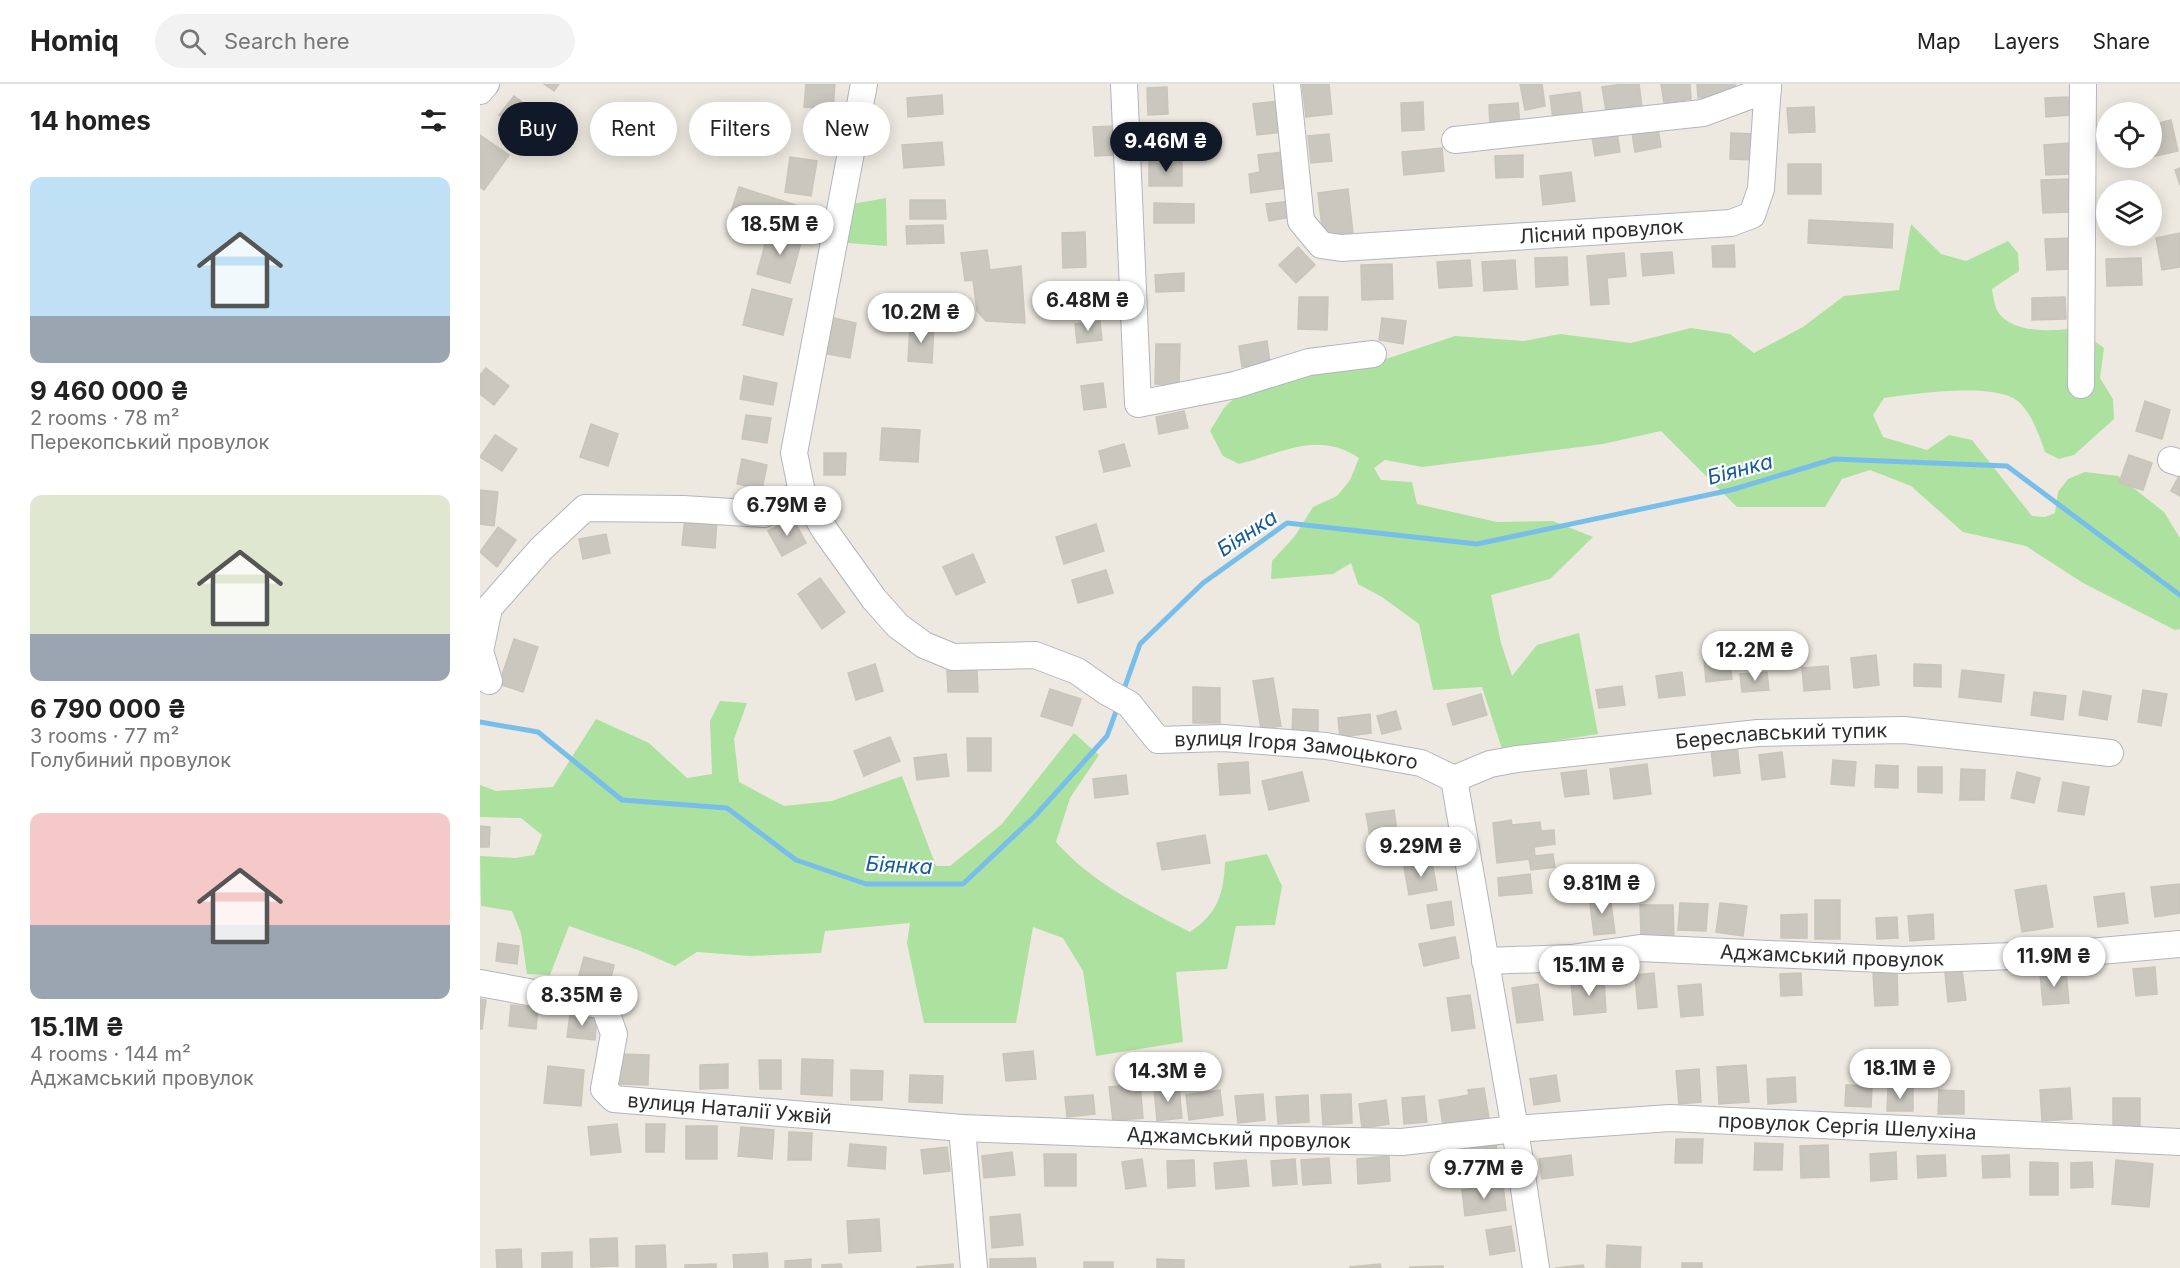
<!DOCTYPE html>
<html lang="en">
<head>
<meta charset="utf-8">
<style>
	body { margin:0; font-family:Inter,sans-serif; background:#f2f2f2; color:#222; height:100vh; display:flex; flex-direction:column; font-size:22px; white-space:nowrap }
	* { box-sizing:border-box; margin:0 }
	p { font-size:20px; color:#767676 }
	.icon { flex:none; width:33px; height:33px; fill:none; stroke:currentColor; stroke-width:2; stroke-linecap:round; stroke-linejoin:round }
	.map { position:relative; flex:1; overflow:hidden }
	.side { display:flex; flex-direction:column; background:#fff; width:480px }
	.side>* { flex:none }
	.top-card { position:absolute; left:18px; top:18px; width:570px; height:54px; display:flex; gap:12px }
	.tools { position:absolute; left:1616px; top:18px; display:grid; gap:12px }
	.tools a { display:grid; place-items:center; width:66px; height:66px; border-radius:50%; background:#fff; box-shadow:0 3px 15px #0003; font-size:30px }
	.price { position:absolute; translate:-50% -51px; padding:0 14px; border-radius:21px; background:#fff; color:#222; font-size:20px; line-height:39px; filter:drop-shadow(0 2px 3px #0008) }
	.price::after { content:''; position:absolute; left:50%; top:36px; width:18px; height:14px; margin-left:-9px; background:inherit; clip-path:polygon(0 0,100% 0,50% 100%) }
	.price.on { background:#111827; color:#fff }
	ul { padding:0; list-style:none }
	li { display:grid; align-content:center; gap:12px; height:318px; padding:0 30px }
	li span { display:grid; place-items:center; height:186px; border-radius:12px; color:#555 }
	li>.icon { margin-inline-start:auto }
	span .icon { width:108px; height:108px; fill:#fffc; stroke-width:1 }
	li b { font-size:26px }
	h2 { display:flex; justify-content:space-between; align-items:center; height:72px; padding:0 30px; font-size:26px }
	.pill { padding:0 21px; border-radius:27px; background:#fff; box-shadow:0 3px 15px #0003; font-size:21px; line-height:54px }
	.pill.on { background:#111827; color:#fff }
	header { display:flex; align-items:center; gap:36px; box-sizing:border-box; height:84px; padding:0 30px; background:#fff; border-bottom:2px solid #e0e0e0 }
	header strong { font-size:28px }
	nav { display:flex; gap:33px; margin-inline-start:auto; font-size:21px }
	.search { width:420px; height:54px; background:#f2f2f2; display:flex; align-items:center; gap:15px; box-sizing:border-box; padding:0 21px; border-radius:33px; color:#767676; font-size:22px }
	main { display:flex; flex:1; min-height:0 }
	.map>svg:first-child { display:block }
</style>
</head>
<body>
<header>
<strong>Homiq</strong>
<div class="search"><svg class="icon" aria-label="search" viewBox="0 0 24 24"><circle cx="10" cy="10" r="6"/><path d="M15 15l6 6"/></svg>Search here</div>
<nav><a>Map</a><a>Layers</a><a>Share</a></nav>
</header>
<main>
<section class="side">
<h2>14 homes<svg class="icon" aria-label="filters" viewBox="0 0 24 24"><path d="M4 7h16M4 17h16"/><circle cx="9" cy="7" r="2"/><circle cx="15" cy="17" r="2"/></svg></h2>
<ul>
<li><span style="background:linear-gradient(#bfe0f5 75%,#9aa5b1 0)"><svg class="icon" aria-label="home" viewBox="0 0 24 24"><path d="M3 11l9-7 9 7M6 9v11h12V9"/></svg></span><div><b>9 460 000 ₴</b><p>2 rooms · 78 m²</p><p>Перекопський провулок</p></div></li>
<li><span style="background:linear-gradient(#dfe7d0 75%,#9aa5b1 0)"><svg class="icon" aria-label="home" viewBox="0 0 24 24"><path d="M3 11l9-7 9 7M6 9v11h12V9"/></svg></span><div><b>6 790 000 ₴</b><p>3 rooms · 77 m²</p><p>Голубиний провулок</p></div></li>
<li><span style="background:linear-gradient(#f6c9c9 60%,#9aa5b1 0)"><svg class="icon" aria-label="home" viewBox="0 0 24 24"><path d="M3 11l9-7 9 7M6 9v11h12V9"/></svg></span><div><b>15.1M ₴</b><p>4 rooms · 144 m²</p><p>Аджамський провулок</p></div></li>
</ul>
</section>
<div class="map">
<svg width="1700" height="1184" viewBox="0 0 1700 1184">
	<rect width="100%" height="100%" fill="#ede9e0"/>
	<path fill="#ade19f" d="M406,114l1,48 -40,-3 5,-39z
		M1431,140l30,30 25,7 42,-20 10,12 1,18 -27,18c1,6 2,13 4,19 12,27 57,23 81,20l27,20 -4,30 13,21 1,20 -40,36 -15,4 -14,-7c-6,-17 -12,-36 -25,-49 -22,-22 -106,-9 -136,-5l-11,17 10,22 44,13 22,-15 23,5 60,76 13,1 10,-4 3,-21 10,-13 17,-7 33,4 46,36 16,26v91l-5,1 -92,-47 -57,-37 -63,-14 -52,-46 -41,-16 -28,9 -17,28h-88l-76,-76 -58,13 -181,23 -37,-7 -11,8 7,12 31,2 5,22 80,18 56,-1 40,16 -43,42 -59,16 10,48 11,33 25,-31 42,-12 19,101 -96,15 -20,-62 -49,3 -14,-66 -37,-27 -24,-13 -7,-21 -18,11 -62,5 1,-18 23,-25 18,-29 24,-11 13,-16 9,-22c-41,-28 -77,-5 -120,6l-16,-8 -13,-25 14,-23 21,-20 58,-19 86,-11 66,-22 69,5 36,-7 71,9 60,-15 39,6 24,19 49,-26 41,-31 55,-6z
		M240,617l27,2 -13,36 5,43 45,24 48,-5 70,-25 34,90h14l52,-42 72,-91 25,22 -29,43 -14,44c36,41 86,65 134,90 27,-18 34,-38 35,-70l42,-8 15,32 -7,39 -39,1 -9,43 -51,3 7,70 -87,14 -13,-85 -20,-33 -30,-11 -17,96h-92l-17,-80 3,-20 -85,8 -4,22 -72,3 -52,-4 -22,14 -37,-16 -69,-24 -19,49 -23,-1 -6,-41 -9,-22 -31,-5 -1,-50 35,2 19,-3 8,-20 -21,-17 -41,-1v-32l16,6 57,-4 43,-68 53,24 38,35 25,-4 -2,-53z"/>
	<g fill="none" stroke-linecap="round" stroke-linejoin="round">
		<path stroke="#78beea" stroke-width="5" d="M643,608l17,-48 63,-61 84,-60 190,21 254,-54 103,-31 173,7 173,129
			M0,638l58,10 84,68 105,8 69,52 70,24h97l72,-68 72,-80 11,-30"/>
	</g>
	<path fill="#c9c7be" stroke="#c9c5b9" stroke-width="1.5" d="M64,0h15l-5,7z
		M326,0h29l-2,25 -29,-2z
		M822,0h27l3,30 -26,3z
		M1040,0h22l3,22 -20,4z
		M1144,0h15l3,23 -36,4 -4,-24z
		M1181,0h29l1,15 -27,4z
		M1217,0h38l1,10 -38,4z
		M687,3l1,27 -20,1 -1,-27z
		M1100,8l3,24 -30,4 -3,-24z
		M462,11l1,19 -35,3 -1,-19z
		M34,12l28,21 -14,19 -29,-21z
		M1588,13l2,18 -24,2 -1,-19z
		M798,17l4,31 -25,3 -4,-31z
		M943,18l1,28 -22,1 -1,-28z
		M1038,19l2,22 -30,2 -1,-22z
		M1334,23l1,25 -26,1 -2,-25z
		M1691,36l7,31 -27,6v-32z
		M634,42l2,29 -21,1 -2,-29z
		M1178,44l3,19 -26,5 -3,-19z
		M1137,48l3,20 -25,4 -3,-19z
		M1251,49l24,1 -1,26 -24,-1z
		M849,50l3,27 -21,2 -3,-27z
		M0,51l29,20 -25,35 -4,-3z
		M462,58l2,23 -40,3 -2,-23z
		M1589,59l2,31 -25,1 -2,-30z
		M962,64l2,23 -40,4 -2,-23z
		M802,68l5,36 -36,5 -2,-19 11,-2 -2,-17z
		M1043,71v22l-27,1 -1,-22z
		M310,73l27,4 -6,35 -26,-4z
		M1636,74h33l-32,7z
		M669,76h33v26h-33z
		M1308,80h33v30h-33z
		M1700,84v17l-5,-15z
		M1091,88l4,29 -32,4 -3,-29z
		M1590,95l2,33 -29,1 -2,-33z
		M259,103l63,20 -8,25 -63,-20z
		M868,105l5,44 -30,3 -5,-43z
		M430,116h35l1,19h-36z
		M810,117l2,16 -23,4 -3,-17z
		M674,119l40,1v19h-40z
		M1329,136l84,4 -1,24 -84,-5z
		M463,141l1,18 -37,1 -1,-18z
		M289,146l33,9 -12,44 -33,-9z
		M605,148l1,35 -23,1 -1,-35z
		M1700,149v34l-18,3 -6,-32z
		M1593,154l2,31 -28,1 -2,-31z
		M1254,161l1,22h-22l-1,-21z
		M818,163l17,18 -19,18 -17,-18z
		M507,166l3,20 31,-4 4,57 -39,-2 -9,-10 -4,-31 -8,1 -4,-28z
		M1192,168l2,21 -31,3 -2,-22z
		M1144,169l2,23 -19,2 2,26 -18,1 -4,-49z
		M1087,173l1,28 -32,2 -1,-29z
		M1661,174l1,27 -35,1 -1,-27z
		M990,176l2,26 -33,2 -2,-26z
		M1035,176l2,29 -33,2 -2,-29z
		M912,180l1,35 -31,1 -1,-35z
		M704,189v18l-28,1 -1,-17z
		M602,198l2,26 -19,2 -2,-26z
		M272,205l40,10 -9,36 -40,-10z
		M819,213h29l-1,33 -29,-1z
		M1585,213l1,22 -34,1v-22z
		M354,234l22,5 -6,35 -23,-4z
		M902,234l24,3 -3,23 -24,-4z
		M620,237l2,19 -25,3 -2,-19z
		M430,241l24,1 -2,37 -24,-2z
		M787,257l3,22 -28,4 -3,-21z
		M676,260h24l-1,41 -24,-1z
		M6,284l23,18 -15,19 -14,-11v-19z
		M264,292l33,7 -4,22 -33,-6z
		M623,299l3,24 -22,3 -3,-24z
		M1665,317l25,9 -8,29 -26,-8z
		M704,327l4,17 -29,6 -3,-17z
		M266,331l25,3 -4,25 -25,-4z
		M111,340l27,10 -10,32 -28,-9z
		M402,344l38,2 -2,32 -38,-2z
		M15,351l22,14 -15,22 -22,-14z
		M644,360l6,22 -26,6 -5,-21z
		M344,369h22l-1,22h-21z
		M1649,371l23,8 -9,27 -24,-7z
		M262,375l25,6 -5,24 -25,-5z
		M1700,390v22l-9,-5z
		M0,406l18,2 -4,34 -14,-2z
		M205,433l32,3 -2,28 -33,-3z
		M313,434l13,25 -24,13 -14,-25z
		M616,440l8,27 -40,13 -8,-27z
		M18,443l18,13 -19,27 -17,-15z
		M126,450l4,19 -27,6 -4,-20z
		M493,470l12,28 -29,13 -13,-28z
		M626,486l7,23 -35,10 -6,-23z
		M340,494l25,34 -23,17 -24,-35z
		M34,555l24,8 -15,45 -24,-8z
		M1396,571l3,30 -25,3 -3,-30z
		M1249,573l3,22 -26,3 -2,-22z
		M395,580l8,27 -27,9 -8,-27z
		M1434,580l27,1v22l-27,-1z
		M1348,582l2,23 -26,2 -2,-23z
		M467,586h30l1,22h-30z
		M1482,586l42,5 -3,27 -42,-5z
		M1202,588l3,23 -26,3 -3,-22z
		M1287,588l2,18 -27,2 -2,-18z
		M793,594l8,48 -20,3 -8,-48z
		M1142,602l3,19 -26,3 -3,-18z
		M713,603l27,1v35h-27z
		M570,605l31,10 -9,27 -31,-10z
		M1663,606l24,4 -6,32 -23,-4z
		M1603,607l28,5 -4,24 -28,-5z
		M1554,608l32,4 -3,24 -32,-5z
		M1001,610l6,21 -34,10 -6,-21z
		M813,625l25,1v25l-26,-1z
		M916,627l5,18 -19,5 -5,-18z
		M890,630l1,19 -31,4 -2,-19z
		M410,653l10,24 -36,15 -10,-25z
		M487,654h24v33h-23z
		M1257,661l3,28 -26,3 -3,-28z
		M1302,668l3,25 -23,3 -3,-25z
		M466,670l3,22 -32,4 -3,-22z
		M1353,676l23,2 -2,24 -23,-2z
		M768,678l2,31 -30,2 -2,-31z
		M1167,680l4,30 -37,5 -4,-30z
		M1396,681l22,1v22l-23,-1z
		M1438,683h24v26l-24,-1z
		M1481,685l24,1 -1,30h-24z
		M1106,686l3,24 -24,3 -4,-24z
		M822,688l7,29 -40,9 -7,-29z
		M1537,688l23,6 -6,25 -23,-5z
		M646,691l2,19 -33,4 -2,-19z
		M1583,698l26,5 -5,28 -26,-4z
		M914,726l4,28 -27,4 -5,-28z
		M1031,736l1,5 28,-3 1,9 13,-1 1,14 -21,3 1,9 18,-2 2,13 -24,3 -2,-11 -32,4 -4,-40z
		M0,742l10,1 -1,20h-9z
		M725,751l5,28 -48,7 -5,-27z
		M952,778l5,28 -28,5 -5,-28z
		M1050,790l2,19 -33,3 -1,-18z
		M1700,800v29l-25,4 -4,-30z
		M1566,801l7,42 -31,5 -7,-42z
		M1644,809l4,30 -30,4 -4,-30z
		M1130,811l5,38 -21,2 -5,-38z
		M1335,816h25v39h-25z
		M971,817l3,24 -23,4 -4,-24z
		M1200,819l28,1 -2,27 -28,-1z
		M1240,819l27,3 -4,30 -27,-4z
		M1160,821h33l1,33h-33z
		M1327,830v24h-26v-23z
		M1453,830l1,25 -24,2 -2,-25z
		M1417,833l1,21 -21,1 -1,-21z
		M975,853l4,21 -35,8 -5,-22z
		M18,859l21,3 -2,18 -21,-3z
		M104,873l30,8 -6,26 -31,-8z
		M1675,883l2,27 -21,2 -3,-27z
		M1482,886l4,30 -18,2 -3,-30z
		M1417,887l1,34 -23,1 -2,-33z
		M1586,887l3,32 -26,2 -3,-32z
		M1174,889l3,34 -19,2 -3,-34z
		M1321,889l1,22 -21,1 -1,-22z
		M1124,895l2,33 -32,3 -3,-33z
		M1058,900l5,36 -26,3 -5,-35z
		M1221,900l2,31 -22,2 -3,-31z
		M990,911l5,33 -23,3 -5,-33z
		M0,915l6,1 -4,29h-2z
		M31,921l27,3 -2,21 -27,-3z
		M90,930l27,3 -2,23 -28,-3z
		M553,967l3,28 -30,2 -3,-27z
		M139,970l30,1 -1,30 -29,-1z
		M322,975l31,1 -1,36 -31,-2z
		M279,976h22v29h-21z
		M248,980v24l-28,1v-24z
		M1266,981l3,37 -30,2 -2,-37z
		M68,982l36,4 -3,36 -37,-3z
		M1219,985l2,33 -22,2 -3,-33z
		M371,986l32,1 -1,29h-31z
		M430,991l33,1 -1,27 -33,-1z
		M1076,991l4,26 -26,4 -4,-26z
		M1315,993l1,25 -28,2 -1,-25z
		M660,1000l3,34 -30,3 -4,-34z
		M1366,1001l26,1 -1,21 -26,-1z
		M699,1002l3,32 -25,3 -3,-33z
		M1004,1004l5,30 -46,7 -4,-25 30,-5 -1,-5z
		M1408,1004h25v23h-26z
		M1590,1004l2,31 -30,2 -2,-31z
		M740,1006l3,25 -34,5 -3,-25z
		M1459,1006l25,1v23h-26z
		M783,1010l2,26 -27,3 -3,-27z
		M871,1010l1,29 -29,2 -2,-30z
		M613,1011l2,19 -28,3 -2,-20z
		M828,1011l1,27 -31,2 -2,-27z
		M944,1012l3,26 -23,2 -2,-26z
		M1633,1014h27v28h-27z
		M906,1016l3,24 -27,4 -3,-24z
		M137,1040l4,28 -30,3 -3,-28z
		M166,1040h19l-1,28h-18z
		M206,1042h31v33h-31z
		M261,1043l33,3 -2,29 -34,-3z
		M309,1048l23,1 -1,27h-23z
		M1196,1055h27l-1,24h-27z
		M1275,1059l28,1 -1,26h-28z
		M370,1060l36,3 -1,22 -37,-3z
		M1016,1061l4,23 -16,3 1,8 -16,3 -5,-32z
		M1348,1061l1,32 -28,1 -1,-32z
		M467,1063l3,24 -26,3 -3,-24z
		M532,1068l3,23 -31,3 -2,-22z
		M1416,1068l1,27 -26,2 -1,-27z
		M564,1070h32v32h-31z
		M1091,1071l2,20 -31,4 -3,-20z
		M1465,1071l1,21 -28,2 -1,-22z
		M1529,1071l1,22 -27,1 -1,-22z
		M909,1072l1,25 -32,3 -1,-25z
		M849,1074l2,25 -28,2 -2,-25z
		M662,1075l4,27 -20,3 -4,-27z
		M815,1075l2,25 -24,2 -2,-25z
		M714,1076l1,26 -27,2 -1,-27z
		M766,1076l3,26 -33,3 -2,-26z
		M1636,1076l37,4 -4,43 -37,-3z
		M1550,1078l28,1v32h-28z
		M1612,1078l1,25 -22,1v-25z
		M1023,1100l3,26 -41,6 -3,-26z
		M540,1130l3,31 -31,3 -2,-31z
		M399,1135l2,32 -32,2 -2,-32z
		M1031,1142l4,25 -25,4 -4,-25z
		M137,1154l1,28 -27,1 -1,-28z
		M185,1161l1,23h-30v-22z
		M1127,1161l34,2 -1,21 -34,-1z
		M41,1165l1,19h-25l-1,-18z
		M92,1168v16h-30v-15z
		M287,1169l1,15h-34l-1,-13z
		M555,1174l1,10h-46v-9z
		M331,1175v9h-26v-7z
		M677,1175l27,1v8h-27z
		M604,1178h29v6h-29z
		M1202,1179h20v5h-20z
		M236,1180v4h-31v-3z
		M361,1180l1,4h-20v-3z
		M473,1180v4h-36v-1z
		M900,1180l1,4h-31v-1z
		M1103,1181l1,3h-29z
		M963,1182v2h-33v-1z"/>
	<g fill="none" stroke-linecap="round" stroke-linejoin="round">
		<g stroke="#b3b4bf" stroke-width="28">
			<g id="minor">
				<path id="s1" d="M384,0l-70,369 8,39 24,40 48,67 24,27 26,19 29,12 82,-2 42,16 30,21 22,12 29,36 65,-2 103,8 95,17 33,16 61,350 21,139"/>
				<path d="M644,0l14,320 97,-19 74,-23 64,-8"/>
				<path id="s2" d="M807,0l14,137 20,24 20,3 390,-25 21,-8 9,-26 7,-105"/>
				<path d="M0,7l6,-7"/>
				<path d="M975,56l248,-27 65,-24"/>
				<path d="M1601,301l2,-301"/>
				<path d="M1691,376l9,3"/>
				<path d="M9,597l-9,-30 9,-43 52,-59 44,-41 98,1 81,5 38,-22"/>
				<path id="s3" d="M974,695l36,-15 27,-5 241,-26 146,-3 206,23"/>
				<path id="s4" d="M1005,877l86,-3 69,-10 262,12 164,-6 114,-10"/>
				<path id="s5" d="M0,899l124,23 10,28 -10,55 10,10 348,29 286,11 154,3 113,-13 155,-11 510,24"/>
				<path d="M482,1044l12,140"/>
			</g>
		</g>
		<use href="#minor" stroke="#fff" stroke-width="26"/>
	</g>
	<g text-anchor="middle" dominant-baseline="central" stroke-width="4.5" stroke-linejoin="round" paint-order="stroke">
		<g font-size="20" fill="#2c2c2c" stroke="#fff">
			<text stroke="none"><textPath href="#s2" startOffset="450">Лісний провулок</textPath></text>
			<text stroke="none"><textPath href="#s3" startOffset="332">Береславський тупик</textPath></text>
			<text stroke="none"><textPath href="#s1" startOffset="1018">вулиця Ігоря Замоцького</textPath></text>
			<text stroke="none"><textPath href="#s4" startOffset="348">Аджамський провулок</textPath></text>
			<text stroke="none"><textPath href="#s5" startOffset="342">вулиця Наталії Ужвій</textPath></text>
			<text stroke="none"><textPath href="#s5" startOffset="1462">провулок Сергія Шелухіна</textPath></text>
			<text stroke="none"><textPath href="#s5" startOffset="852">Аджамський провулок</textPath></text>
		</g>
		<g font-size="21" font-style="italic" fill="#135b9a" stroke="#fff">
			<text transform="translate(1260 385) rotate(-15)">Біянка</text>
			<text transform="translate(767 449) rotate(-33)">Біянка</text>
			<text transform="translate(419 781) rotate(3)">Біянка</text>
		</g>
	</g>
</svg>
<div class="tools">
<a><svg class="icon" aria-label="locate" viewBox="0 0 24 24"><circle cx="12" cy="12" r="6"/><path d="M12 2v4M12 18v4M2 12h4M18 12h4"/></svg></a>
<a><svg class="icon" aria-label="layers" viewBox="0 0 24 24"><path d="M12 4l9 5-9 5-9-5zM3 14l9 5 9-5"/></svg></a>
</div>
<b class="price on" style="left:686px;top:89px">9.46M ₴</b>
<b class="price" style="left:300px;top:172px">18.5M ₴</b>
<b class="price" style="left:608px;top:248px">6.48M ₴</b>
<b class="price" style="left:441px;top:260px">10.2M ₴</b>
<b class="price" style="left:307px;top:453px">6.79M ₴</b>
<b class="price" style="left:1275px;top:598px">12.2M ₴</b>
<b class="price" style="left:941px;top:794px">9.29M ₴</b>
<b class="price" style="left:1122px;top:831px">9.81M ₴</b>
<b class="price" style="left:1574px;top:904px">11.9M ₴</b>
<b class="price" style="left:1109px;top:913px">15.1M ₴</b>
<b class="price" style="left:102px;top:943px">8.35M ₴</b>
<b class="price" style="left:1420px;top:1016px">18.1M ₴</b>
<b class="price" style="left:688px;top:1019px">14.3M ₴</b>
<b class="price" style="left:1004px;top:1116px">9.77M ₴</b>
<div class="top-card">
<a class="pill on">Buy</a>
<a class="pill">Rent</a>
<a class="pill">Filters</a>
<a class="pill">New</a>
</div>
</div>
</main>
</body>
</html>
